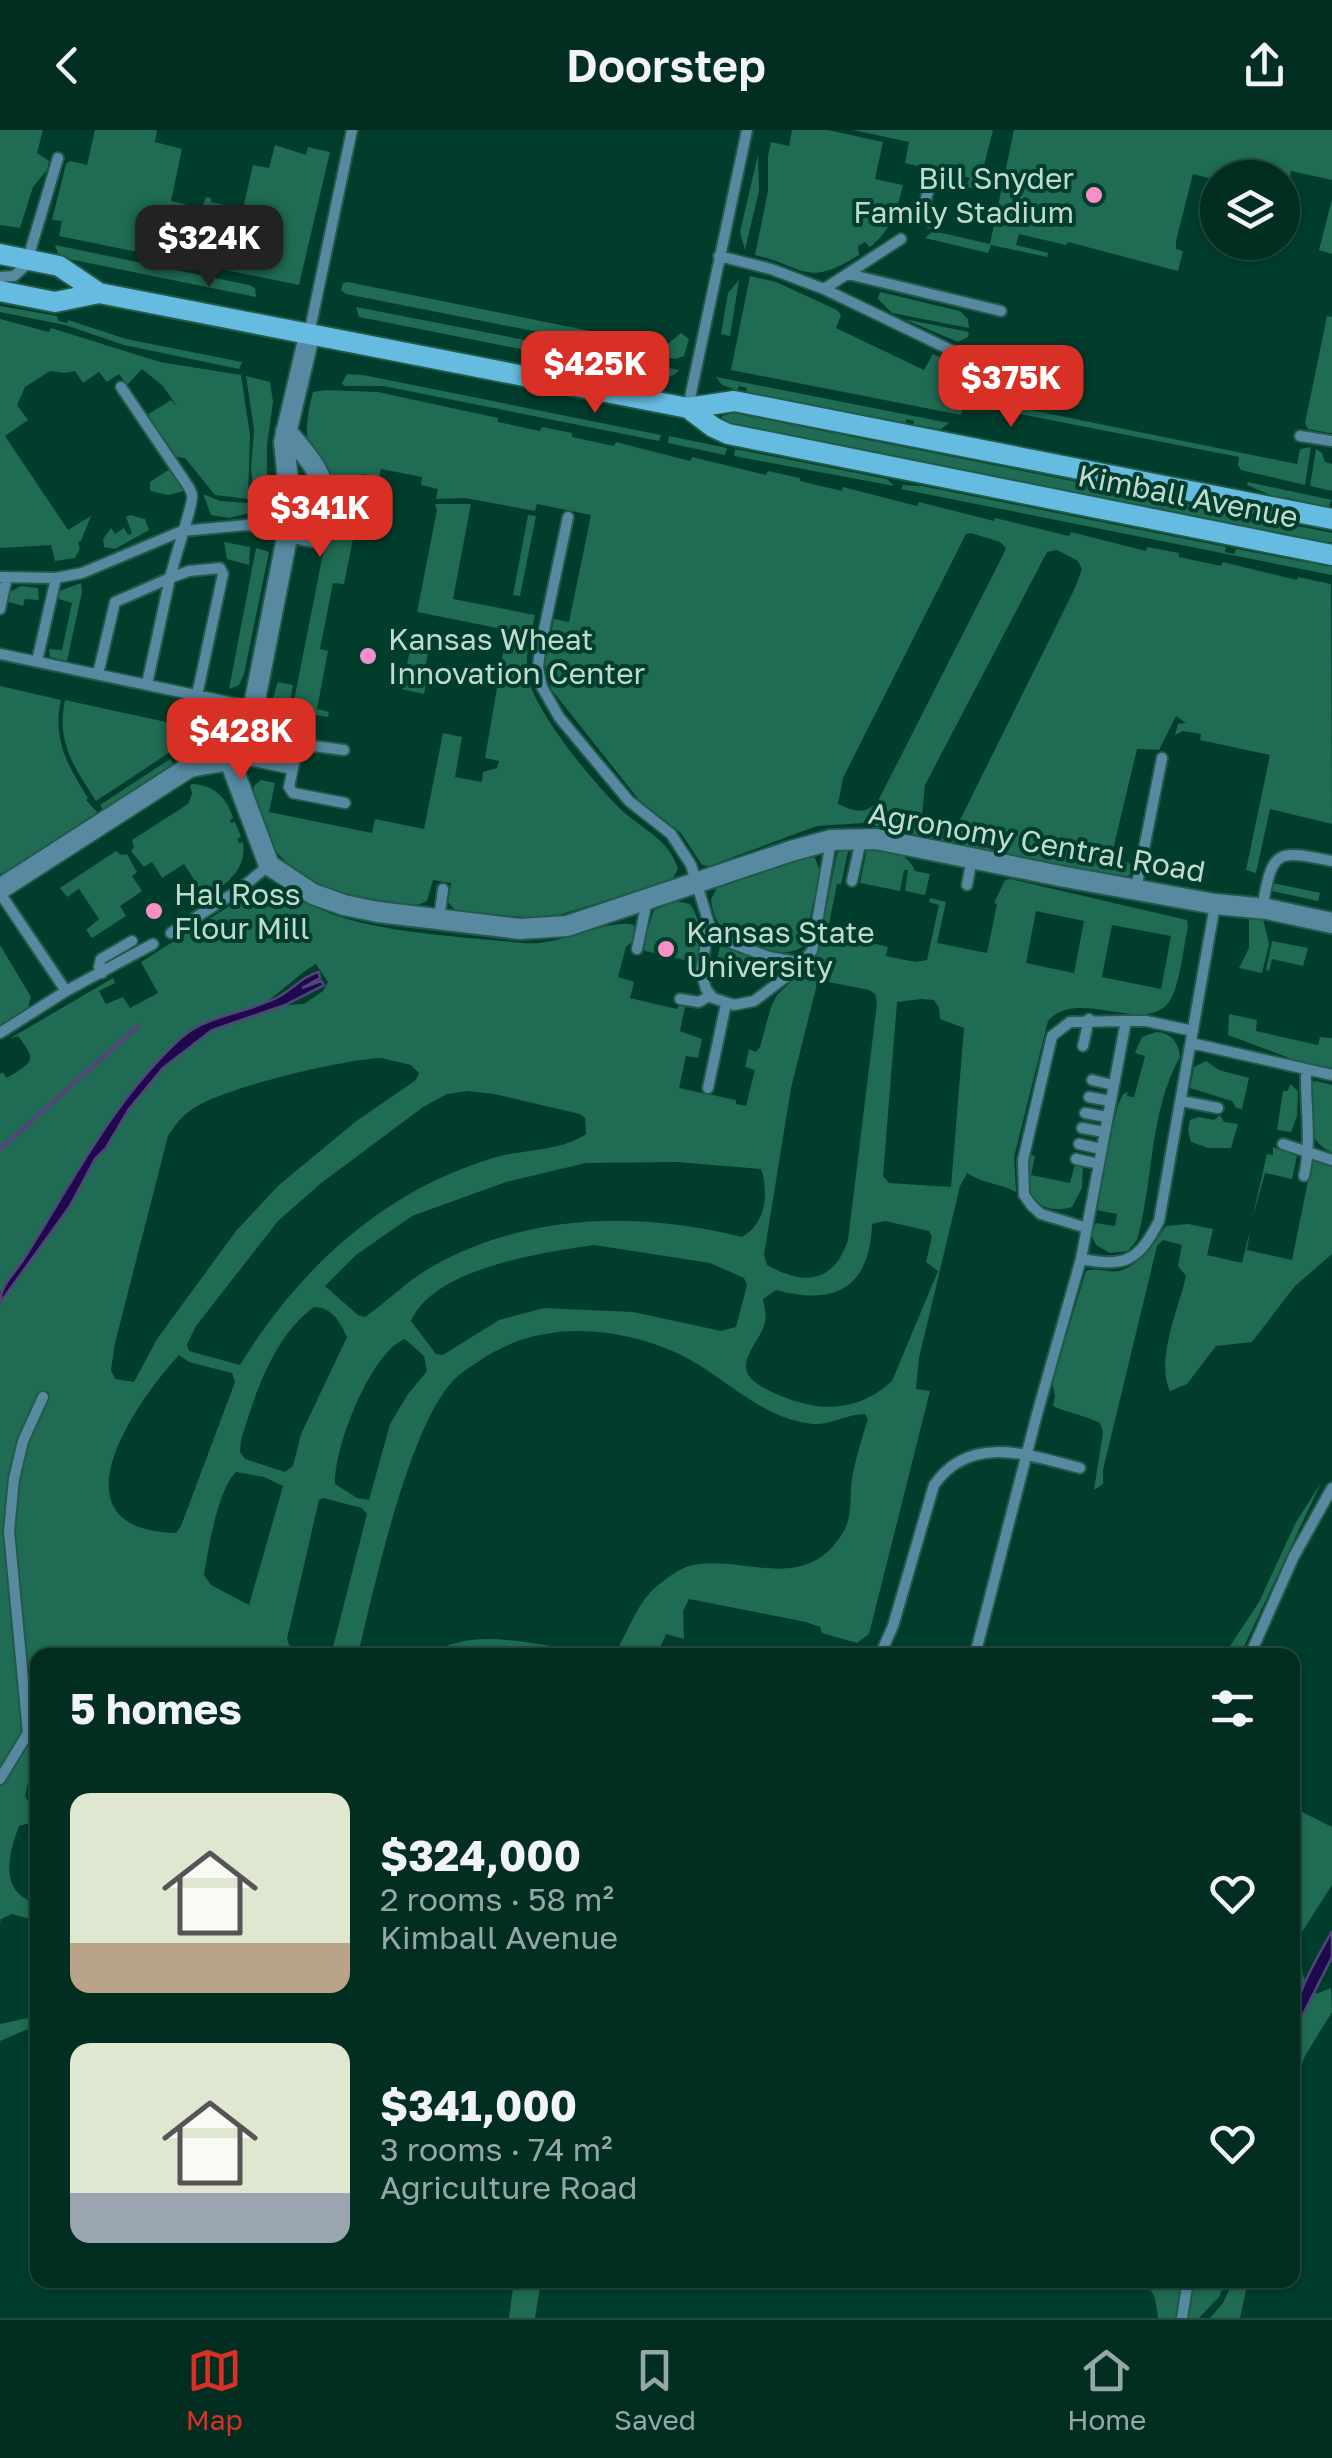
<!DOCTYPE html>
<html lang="en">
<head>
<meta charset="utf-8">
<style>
	body { margin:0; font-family:"Golos Text",sans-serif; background:#0b362a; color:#f1f3f6; height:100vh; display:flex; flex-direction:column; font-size:38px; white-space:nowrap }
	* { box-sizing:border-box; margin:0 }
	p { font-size:32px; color:#96a8a5 }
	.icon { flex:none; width:55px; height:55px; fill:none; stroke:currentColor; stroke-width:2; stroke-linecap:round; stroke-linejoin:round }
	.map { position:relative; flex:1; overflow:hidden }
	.drawer { position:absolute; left:30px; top:1518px; width:1270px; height:640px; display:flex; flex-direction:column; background:#012e21; border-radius:20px; box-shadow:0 2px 8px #0004,0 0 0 2px #234a3f }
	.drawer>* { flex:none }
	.buttons { position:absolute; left:1200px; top:30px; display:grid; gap:20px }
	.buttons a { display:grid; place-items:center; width:100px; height:100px; border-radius:50%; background:#012e21; box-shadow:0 2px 8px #0004,0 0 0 2px #234a3f; font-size:50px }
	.price { position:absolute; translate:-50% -85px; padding:0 22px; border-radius:20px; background:#d93025; color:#fff; font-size:32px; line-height:65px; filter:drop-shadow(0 2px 5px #0008) }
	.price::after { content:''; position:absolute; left:50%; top:60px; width:30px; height:22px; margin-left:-15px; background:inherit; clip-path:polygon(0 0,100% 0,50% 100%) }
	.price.on { background:#222; color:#fff }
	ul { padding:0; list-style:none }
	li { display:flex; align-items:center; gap:30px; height:250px; padding:0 40px }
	li span { display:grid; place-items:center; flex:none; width:280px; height:200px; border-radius:20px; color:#555 }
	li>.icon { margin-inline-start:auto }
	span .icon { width:120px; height:120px; fill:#fffc; stroke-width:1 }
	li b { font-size:42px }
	h2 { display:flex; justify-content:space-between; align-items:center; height:120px; padding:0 40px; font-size:42px }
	header { display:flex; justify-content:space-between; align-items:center; height:130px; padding:0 40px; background:#012e21; font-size:45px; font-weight:600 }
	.tabs { display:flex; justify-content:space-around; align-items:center; height:140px; border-top:2px solid #234a3f; background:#012e21; font-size:28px; color:#96a8a5 }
	.tabs a { display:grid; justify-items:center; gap:5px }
	.tabs .on { color:#d93025 }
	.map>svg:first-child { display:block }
</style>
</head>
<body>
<header><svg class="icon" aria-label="back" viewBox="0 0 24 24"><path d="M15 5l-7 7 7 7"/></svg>Doorstep<svg class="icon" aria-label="share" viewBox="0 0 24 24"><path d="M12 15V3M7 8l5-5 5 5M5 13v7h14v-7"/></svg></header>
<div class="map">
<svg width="1332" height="2188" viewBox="0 0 1332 2188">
	<rect width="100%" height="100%" fill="#013d2c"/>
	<path fill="#1f6b53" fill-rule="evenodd" d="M0,0h43l-6,23 12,8 -2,9 -14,17 -13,41 -20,-3z
		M95,0h62l-2,12 27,7 -11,52 31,7 4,-11 5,1v4l32,7 10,-44 16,3 6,-23 31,10 2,-8 22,5 -31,133 -240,-49 3,-15 -10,-1 14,-56 4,-3 17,4z
		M792,0h36l55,12 -8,37 28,6c-6,25 -12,46 -33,62l-5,-5 -7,4 1,9c-53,33 -53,12 -104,0l13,-64v-35l3,-14 18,4z
		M853,0h140l-15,59 -13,-2 5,-9 -65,-15 4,-21z
		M1014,0h318v50l-41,-9 -6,25 -2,-1 -1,-17 -65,2 -24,-6 -17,67v8l7,2 -5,20 -110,-29 -2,3 -47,-11 -3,11 32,8 -1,4 -56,-12 -3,8 -63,-15 8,-7 57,13z
		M758,25l1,36 -14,59 -5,-18z
		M1332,69v55l-13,-4z
		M55,115l194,40 6,3 1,9 -197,-40z
		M750,146l26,6 61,28 4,5 -5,13 88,42 9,-16 24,12 3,6 -8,22 345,70 3,-15 11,-2 -6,38 -64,-15 -3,-5 1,-8 -275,-54 -3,12 -230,-45z
		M739,150l-9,56 -9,-2 7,-41z
		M348,152l242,49v4l49,10 2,-3 22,6 18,-15 8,6 -5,17 -9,3 -329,-65 -5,-4 2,-7z
		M880,162l80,19 8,8 1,9 -77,-15 -14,-14z
		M0,176l57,10 2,5 8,2 1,-3 58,19 116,23 -3,7 -115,-24 -59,-20 -65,-13z
		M356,177l323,63c-6,8 -13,8 -22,6v-5l-9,-2 -2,5 -287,-57z
		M1327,186l5,1v116h-3l-21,-4 -3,-6z
		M0,189l49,13 2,-4 109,34 81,13 9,60 -2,64 -33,-4 -30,-37 -8,-1 -30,-42 24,-15 7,8 -15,-22 -21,-17 -15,16 -8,-11 -12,8 -8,-10 -16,11 -8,-12 -11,2 -14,-2 -25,16 -8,18 11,15 -23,16 63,94 23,-14 -10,25 -3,1 2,7 -5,9 -20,3 -4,-16 -51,3z
		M904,189l65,13 -1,5 -10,5z
		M347,244l16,1 298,60 -2,6 -276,-55h-39l-2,-3z
		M246,246l24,6 3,20 -6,43v43l-12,21 -4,-41 3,-38z
		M716,247l233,46 -8,6 -28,-4 1,-4 -7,-2 -2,4 -159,-31 1,-4 -8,-2 -2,4 -15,-5z
		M325,260l53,2 120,26v4l42,9 2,-4 30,6v4l42,9 2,-4 74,19 2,-4 74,18 2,-4 32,7v3l42,10 1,-4 74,19 2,-4 75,19 1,-3 74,18 2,-4 75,19 1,-4 32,6v4l42,9 2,-4 74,18 1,-3 33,7 1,240 -62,-15 -14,64 -10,-3 24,-115 -70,-15 1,-6 -18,-3 -8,4 3,-11 8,-1 -10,-7 -17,34 -22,-1 -26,109 18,5 3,5 -2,7 -9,5 -257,-57 -47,3 -108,40 -7,-1 -21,-32 -42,-33 -88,-111 -6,-26 9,-44 15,3 22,-107 -54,-11 -2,7 -70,-13 -29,1 2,-10 -17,-4 1,-8 -41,-8 -2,8 -16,-3 -2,8 -9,-1 -6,32 -19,-4c-15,-46 -28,-68 -14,-117zM971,403l29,9 6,6 -2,5 -126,248c-13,15 -24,10 -40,3l5,-26 123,-244zM1057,420l21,11 4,8 -7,19 -117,236c-15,3 -23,0 -36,-9l3,-30 122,-233z
		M733,283l599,120v9h-16l-589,-116 -5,-5v-5z
		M669,306l58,12 -2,7 -57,-12z
		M735,319l152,30 7,7 -160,-30z
		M1316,319l6,4 3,9 7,2v27l-22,-5z
		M170,339l13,22 -14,4 -19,-4v-9z
		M1248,352l84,18 -3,5 3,6 -39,-8v-4l-7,-2 -2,4 -37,-16z
		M903,355l19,1 304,61 -1,5 9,2 2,-5 96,18v8l-431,-86z
		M203,364l17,7 28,2 1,10 -20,5 -18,-3z
		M435,374h36l-18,95 82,16c-4,20 -11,42 -7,62 7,36 70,112 98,137 21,18 43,26 52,55l-6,11 -126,39 -90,-8 -8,-9 3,-19 -18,-3 -6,21c-12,7 -25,4 -39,2 -55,-6 -112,-29 -130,-86 -4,-12 -6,-19 -4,-31l7,-6 14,3 -6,29 103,21 3,-14 49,10 19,-96 19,4 -7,40 27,5 1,-10 14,-4 2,-7 -14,-3 22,-128 -90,-18 20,-102z
		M130,385l15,4 4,11 -34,19 -11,-2 -1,-8 8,-11 4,6 9,-6 4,7 4,-2 -6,-16z
		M528,385l8,1 -16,80 -7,-1z
		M328,398l26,6 -10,50 -11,-1 -13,66 8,2 -11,58 12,3 -1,5 -36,-6z
		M224,412l26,5 -1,18 -22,-6z
		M256,418l13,4 -25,122 -5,11 -10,4z
		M81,453l1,9 -15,69 -17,-4 -1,-8 13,1 10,-47 -13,-4v-8z
		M21,456l17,2 1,12 -14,-1 -2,7 -14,-4 1,-10z
		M413,503l18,4 -6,32 -18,-4z
		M406,540l22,4 -4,20 -22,-5z
		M278,552l15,3 -12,67 -3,3 -12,-4 -5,-11 3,-13 4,-1 -3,-2z
		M0,556l61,14c-9,39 7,66 27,98l-2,2 14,15 -94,62 -6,-4z
		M65,570l133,29 1,4 -103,68c-22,-34 -40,-59 -31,-101z
		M225,583l8,4 -1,12 -54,34 -4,-7 47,-31z
		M170,629l5,7 -71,46 -4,-7z
		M194,654c21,2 33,14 39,34l-3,2 1,3 4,-1 6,15 -4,2 2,4 4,-1c4,28 -16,41 -37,56l-22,-34 -22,14 -10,-16 -8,5 -13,-16 3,-4 -2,-7 56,-36 4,-10 -2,-9z
		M849,717l-8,37h-4l-8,40 4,2 -2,17 11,2 2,-12 28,6v4l16,4 -2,9 29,6 12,-2 12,-55 -10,-3 1,-4 16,4 -9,41 50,10 10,-49 -3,-1 11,-23 6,-1 176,41 1,7c-5,22 -7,50 -16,70 -22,43 -93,-12 -124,24l-34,136 2,35c-16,-9 -33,-8 -49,-19l-7,13 -41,172 -3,31 14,2 -61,243 -12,9 -35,-10 -2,-6 -14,-5 -117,-23 -6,12 1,28 -18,-5 -9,21h-226c49,-36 130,1 185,-3 12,-21 22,-50 40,-65 8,-7 23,-18 33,-21 50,-13 112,29 151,-29 14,-19 9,-38 12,-59 4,-21 10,-40 16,-59l-3,-5c-18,0 -34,11 -52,10 -53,-5 -89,-49 -134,-70 -64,-29 -138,-34 -197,5 -10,7 -22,14 -30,23 -44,48 -78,206 -94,273h-27l36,-141 -5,-6 -39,-10 -4,2 -32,139 2,6 27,10h-211l-34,-6 -11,2 -2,4h-20l-1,84 -12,57 5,9 7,4v12l-18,5c-12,32 -19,68 18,77v18l-25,-7 -11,5 -1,4v-620l70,-97 25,-47 11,-11 23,-39 34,-41 49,-38 73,-25 19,-1 19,-13 5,-9 -12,-18c-18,10 -32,26 -49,37 -26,16 -61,15 -84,36 -79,69 -122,171 -183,255v-218l2,-2 5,6c27,-17 30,-17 11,-42l-9,3 104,-61 2,5 -16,8 7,13 17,-7 7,11 28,-15 -17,-31 114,-72c29,-7 57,19 85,27 58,17 123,20 183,26 33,4 90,-26 111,-18l1,14 -9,8 -8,30 16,5 -4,16 47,11 2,-4 6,2 -5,24 22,8 -4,19 -12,-2 -7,32 57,12v4l10,2 9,-36 -10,-3 4,-18 7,3 4,-5 11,-40 6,-12 39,-37 21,-104 5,-6zM1036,781l48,10 -10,52 -48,-10zM1112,795l59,11 -10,53 -59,-12zM818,850l51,10 6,4 2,9 -29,237c-14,43 -44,46 -81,25l-3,-10 27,-167zM921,869l13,1 5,8 1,11 24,9 -13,159 -62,-4 -6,-7 14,-174zM381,928l30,7 8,8 -3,7 -61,42 -76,63 -43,46 -79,108 -23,43 -19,-3 -4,-9 4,-27 53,-207c9,-14 17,-24 33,-32 36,-19 140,-44 180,-46zM468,961l26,3 86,20 5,4 1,16c-25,18 -67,15 -96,25 -108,33 -192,111 -250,206l-51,-14 -2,-7 9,-18 82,-105 42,-37 103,-77 24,-13zM677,1032l84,7c8,24 5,55 -19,68 -105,-26 -213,-24 -309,29 -25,14 -45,35 -68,51l-7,-2 -33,-29 31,-31 56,-39 94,-34 80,-19zM885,1091l44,10 3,6 -6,25 12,9 -46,110c-37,34 -79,31 -122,10 -8,-4 -20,-10 -23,-19 -6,-16 15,-34 18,-50 2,-6 -1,-16 -2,-23l13,-9c59,16 94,-2 96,-66zM594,1115l116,18 34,15 3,7 -11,42 -15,4 -88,-19 -89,-4 -45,12 -56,35 -7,-1 -25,-33c24,-54 131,-68 183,-76zM314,1177c18,0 26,15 33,30l-46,97 -8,32 -8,6 -40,-13 -5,-7 1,-12c14,-46 32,-103 73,-133zM405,1209l19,17 3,15 -19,23 -18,30 -21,76 -12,-2 -22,-14c-1,-36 35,-131 70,-145zM179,1225l10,7 43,11 3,9 -54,144 -5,7c-128,-3 -42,-129 3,-178zM236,1342l28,5 19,9 -34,119 -38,-20 -7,-10c4,-25 14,-86 32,-103z
		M867,718c20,3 40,2 48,23l15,3 -5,21 -20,-4 3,-21h-4l-4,21 -40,-8z
		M116,721l5,4 6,-1 10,18 -5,4 10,15 -22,15 6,10 -34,22 -6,-8 13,-11 -20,-30 -12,8 -7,-9z
		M807,725l8,3 5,14 -16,73c-18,18 -65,-1 -81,-17 -8,-8 -11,-18 -12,-29l7,-13z
		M1273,753l47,10 -2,8 -46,-10z
		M676,771l14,3c14,22 13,40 4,64l-6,-2 1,-5 -44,-10 -2,-5 11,-36z
		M1252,786l11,3 6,25 -7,29 -23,-5 10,-20v-30z
		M1272,811l36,7 -5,18 -31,-7 -3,12 -3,-1z
		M0,815l31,52 -3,10 -28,20z
		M720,816l63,21 2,3 -16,7 -53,-13z
		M1229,884l28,6 -1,11 62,14 2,-8 12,1v36l-104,-39z
		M1156,902c15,0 23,11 24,25 -31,55 -26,123 -43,183l-9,11 -18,2 -14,-8 -5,-11 5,-11 19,3 2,-12 -21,-4v-16l22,-89 5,-11 5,-2 -1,4 7,1 11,-41 -10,-3 7,-16z
		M1206,931l13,9 30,8 -7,31 -6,-1 -4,-7 -42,-13 4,-21z
		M1316,951l16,4v68c-30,-16 -24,-42 -24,-71z
		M1290,954l8,7 -1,25 -6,16 -14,-2 6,-39h5z
		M1220,985l4,7 14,2 -7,24h-23l-17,-6 -3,-12 2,-10 9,-3 15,3z
		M1273,1017l24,9 -5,23 -27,-6 -13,47 15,-66 6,1z
		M1027,1024l8,2 -4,19 39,8 5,-19 8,1 -1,23 -10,19c-21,6 -33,0 -46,-16z
		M1312,1031l20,5v88l-37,32 -43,56 -36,4 -29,38 -17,7c-15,-29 9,-84 16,-115l-8,-10 4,-21 -19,-5 -6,6 -54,224v14l-9,6 9,-58 -3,-9c-16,-8 -32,-10 -47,-17l2,-10 -3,-13 34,-112c12,-4 22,2 33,0 21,-5 35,-29 47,-45l22,-2 25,5 -6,26 35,8 8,-32 -3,19 45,10z
		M1321,1353l-81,172h-16l35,-53 37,-80z
		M1292,1677l40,20v58l-30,47 -5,18 7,29h4l-15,40z
		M1331,1858l1,24 -27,44 -12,33v-55l22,-43 1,3z
		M37,1886v9l-37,16v-17z
		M514,2150h27l-6,38h-26z
		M1145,2150h38l-7,38h-18l-3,-20z
		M1195,2150h31l-7,17 -20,21h-12z
		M1234,2150h14l-8,38h-30l13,-15z"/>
	<path fill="#1f084e" stroke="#4f4775" stroke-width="2.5" d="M319,842l1,6 -18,10 19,-7 3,4 -39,20 -73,25 -49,38 -34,41 -23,39 -11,11 -25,47 -70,97c0,-18 16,-31 25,-46 48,-76 89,-158 156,-219 27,-24 69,-25 99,-42 14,-8 23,-20 39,-24z
		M1332,1801v26l-39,77c-1,-36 22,-72 39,-103z"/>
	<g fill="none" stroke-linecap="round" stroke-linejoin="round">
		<path stroke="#4f4775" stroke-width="5" d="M0,1019l138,-123"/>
		<g stroke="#235949" stroke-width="14">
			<path id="service" d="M928,61l-3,12 6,19
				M719,126l52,13 53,20 164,79
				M848,144l153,37
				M0,147l14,-1 12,-11 32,-107
				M824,159l77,-50
				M309,204l43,-204
				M688,277l59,-277
				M1300,306l32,5
				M568,387l-28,132 -2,19 4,19 17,30 70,84 42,33 20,31 18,59 -8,48 5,17 7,9 21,7 20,-4 41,-31 17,-19 19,-110
				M0,447l56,1 26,-5 100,-42 65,-6 41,7
				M0,479l7,-32
				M0,524l252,53
				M37,531l19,-83
				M98,544l17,-72 55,-24c3,-15 24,-76 22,-83 -1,-6 -5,-10 -8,-15l-63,-93
				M147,554l23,-106 19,-7 31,-3 3,6 -26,121
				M344,620l-46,-6 -9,43 4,6 52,10
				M242,622l11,9 39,8
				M852,751l9,-41
				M967,755l5,-27
				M1136,759l26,-131
				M0,763l66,98
				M1262,778c11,-57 11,-59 70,-47
				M439,789l4,-30
				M171,803l68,-43 30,-25
				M710,805l59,22 33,6
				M637,819l10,-48
				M102,843l-3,-6 2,-8 31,-18
				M680,869l19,3 12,-7
				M0,903l66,-42 87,-47
				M1191,913l141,32
				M1083,916l6,-27
				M1092,950l21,5
				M708,958l18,-84
				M1089,967l21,4
				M1181,971l37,7
				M1085,983l22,4
				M1082,998l23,4
				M1079,1014l22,5
				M1283,1014l49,16
				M1076,1029l23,5
				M1304,1046c8,-35 1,-71 2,-107
				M1087,1098l-46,-14 -9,-8 -8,-11 -1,-35 29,-124 18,-14 56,-1
				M1081,1129c44,8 57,3 78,-38l56,-316
				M882,1522l17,3
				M880,1525l13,-29 41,-141c36,-52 95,-30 146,-17
				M975,1525l62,-241 44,-155 45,-238h20l47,10
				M1250,1525l44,-99 38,-68
				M0,1649l28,-46 -19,-202 5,-52 9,-38 20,-44
				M1182,2188l6,-38"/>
		</g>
		<g stroke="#235949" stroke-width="24">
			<path id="minor" d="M286,301c20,24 42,44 38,78
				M288,402l25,5 8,-10
				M230,631l39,104 44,29 31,11 34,7 142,17 47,-3 224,-75 40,-11 45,-1 189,38 150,27 52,5 65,14
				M0,759l188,-121c22,-8 43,-1 58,-22l42,-214 2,-31 -6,-59 25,-106"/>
		</g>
		<g stroke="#235949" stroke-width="24">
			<path id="secondary" d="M0,124l59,12 40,27 589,115 46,-7 598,118
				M0,161l55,11 44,-9
				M688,278l25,19 15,7 604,121"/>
		</g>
		<use href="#service" stroke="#578aa1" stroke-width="10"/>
		<use href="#minor" stroke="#578aa1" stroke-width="20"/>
		<use href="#secondary" stroke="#66bce0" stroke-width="20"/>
	</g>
	<g fill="#fa8fc7" stroke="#013d2c" stroke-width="4">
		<circle cx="1094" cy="65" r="10"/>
		<circle cx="368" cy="526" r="10"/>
		<circle cx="154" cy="781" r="10"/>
		<circle cx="666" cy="819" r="10"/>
	</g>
	<g text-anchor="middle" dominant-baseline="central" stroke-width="8" stroke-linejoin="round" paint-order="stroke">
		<g font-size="30" fill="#c0dacf" stroke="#013d2c" text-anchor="start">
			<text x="1074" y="48" text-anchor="end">Bill Snyder<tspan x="1074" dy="34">Family Stadium</tspan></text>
			<text x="388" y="509">Kansas Wheat<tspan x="388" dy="34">Innovation Center</tspan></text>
			<text x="174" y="764">Hal Ross<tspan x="174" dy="34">Flour Mill</tspan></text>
			<text x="686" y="802">Kansas State<tspan x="686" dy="34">University</tspan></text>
		</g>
		<g font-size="30" fill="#c0dacf" stroke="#013d2c">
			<text transform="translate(1188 366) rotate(11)">Kimball Avenue</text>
			<text transform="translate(1037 712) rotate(10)">Agronomy Central Road</text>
		</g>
	</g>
</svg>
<div class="buttons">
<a><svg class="icon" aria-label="layers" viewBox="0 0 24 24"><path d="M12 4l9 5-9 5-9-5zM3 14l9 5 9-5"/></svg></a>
</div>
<b class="price on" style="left:209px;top:160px">$324K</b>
<b class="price" style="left:595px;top:286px">$425K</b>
<b class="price" style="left:1011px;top:300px">$375K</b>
<b class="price" style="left:320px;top:430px">$341K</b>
<b class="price" style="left:241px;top:653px">$428K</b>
<section class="drawer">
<h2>5 homes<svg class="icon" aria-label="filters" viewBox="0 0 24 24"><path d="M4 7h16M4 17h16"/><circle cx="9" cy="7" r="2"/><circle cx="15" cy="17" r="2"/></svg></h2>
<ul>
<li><span style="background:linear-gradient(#dfe7d0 75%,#b9a48a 0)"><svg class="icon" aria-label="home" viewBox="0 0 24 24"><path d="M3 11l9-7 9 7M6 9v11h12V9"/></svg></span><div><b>$324,000</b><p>2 rooms · 58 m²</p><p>Kimball Avenue</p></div><svg class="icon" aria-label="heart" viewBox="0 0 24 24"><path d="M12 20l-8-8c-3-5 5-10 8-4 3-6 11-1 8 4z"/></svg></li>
<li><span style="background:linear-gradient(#dfe7d0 75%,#9aa5b1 0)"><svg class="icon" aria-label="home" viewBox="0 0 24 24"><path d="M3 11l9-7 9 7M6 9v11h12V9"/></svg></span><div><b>$341,000</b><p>3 rooms · 74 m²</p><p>Agriculture Road</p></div><svg class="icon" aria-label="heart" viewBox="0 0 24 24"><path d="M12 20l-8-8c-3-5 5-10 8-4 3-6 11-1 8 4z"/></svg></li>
</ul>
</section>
</div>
<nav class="tabs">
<a class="on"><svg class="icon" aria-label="map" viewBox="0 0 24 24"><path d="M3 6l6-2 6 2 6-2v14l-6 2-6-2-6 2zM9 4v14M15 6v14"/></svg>Map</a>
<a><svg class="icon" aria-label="saved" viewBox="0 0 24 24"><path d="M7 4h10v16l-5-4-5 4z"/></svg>Saved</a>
<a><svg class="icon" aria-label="home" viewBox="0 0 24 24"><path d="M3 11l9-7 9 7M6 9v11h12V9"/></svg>Home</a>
</nav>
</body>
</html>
